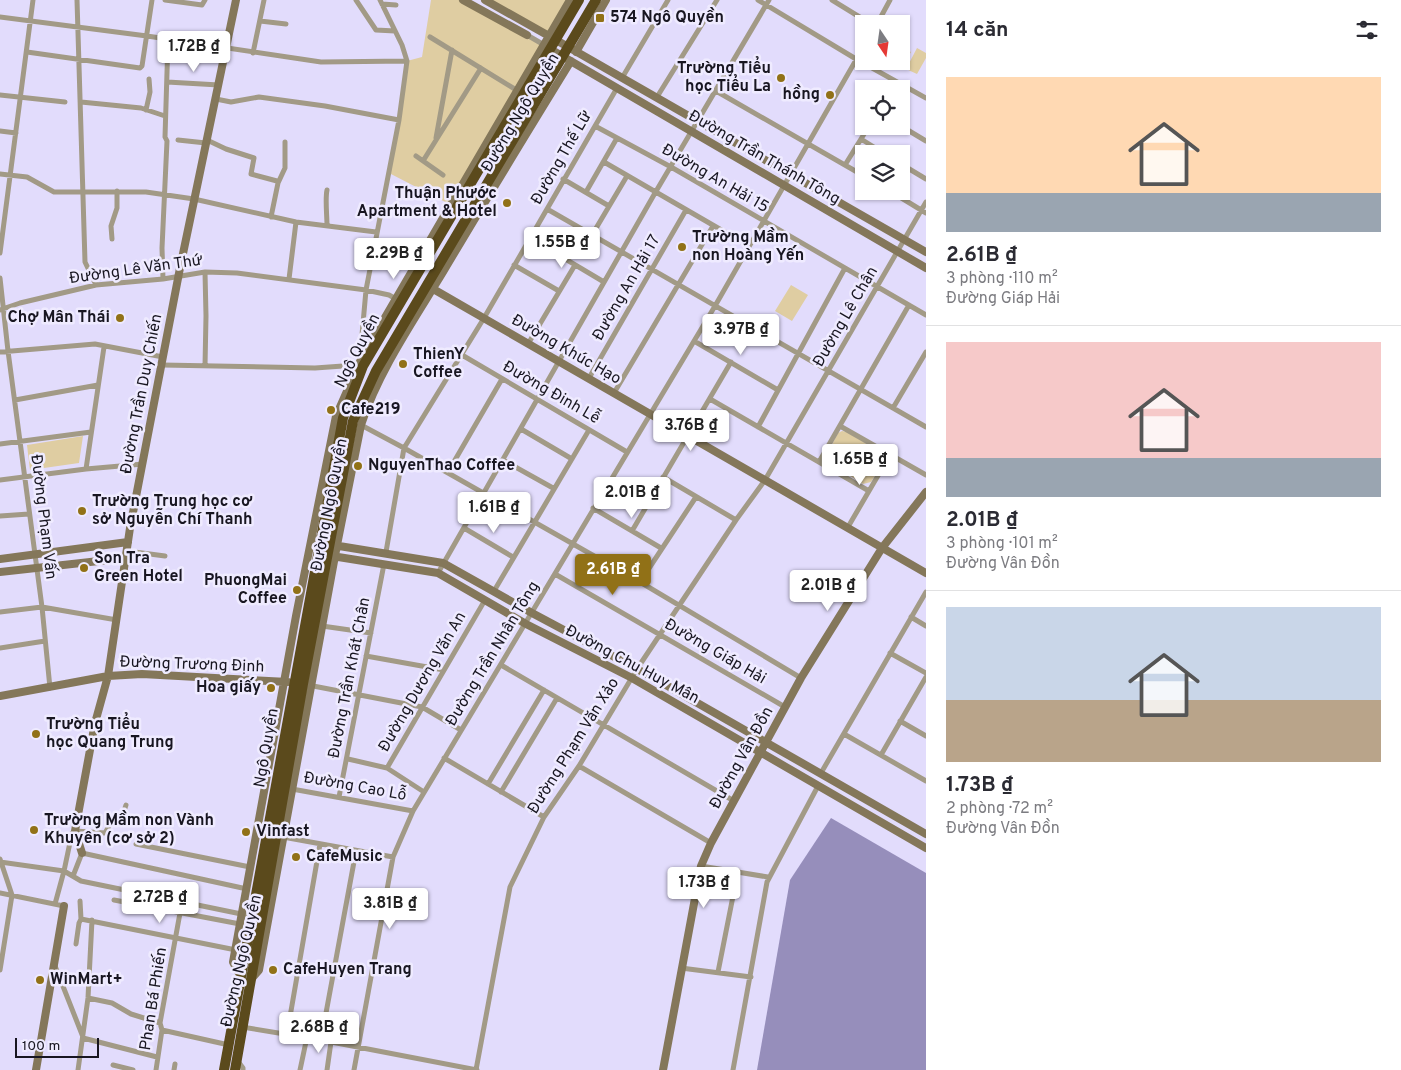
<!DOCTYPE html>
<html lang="vi">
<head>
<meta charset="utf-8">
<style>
	body { margin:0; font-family:Overpass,sans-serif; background:#f7f7f7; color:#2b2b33; height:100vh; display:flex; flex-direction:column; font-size:19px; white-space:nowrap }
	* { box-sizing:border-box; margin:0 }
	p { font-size:16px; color:#7c7c81 }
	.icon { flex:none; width:28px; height:28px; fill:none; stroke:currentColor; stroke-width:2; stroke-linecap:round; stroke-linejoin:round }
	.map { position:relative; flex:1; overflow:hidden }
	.panel { display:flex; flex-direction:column; background:#fff; width:475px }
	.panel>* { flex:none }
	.needle { width:32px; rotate:167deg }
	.buttons { position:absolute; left:855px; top:15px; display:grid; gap:10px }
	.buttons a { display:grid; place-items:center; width:55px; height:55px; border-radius:0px; background:#fff; box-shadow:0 1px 4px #0004; font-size:25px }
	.scale { position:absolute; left:15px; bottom:12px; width:84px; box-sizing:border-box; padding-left:5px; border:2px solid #181621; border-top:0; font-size:14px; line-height:18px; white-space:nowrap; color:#181621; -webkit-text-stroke:4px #efebff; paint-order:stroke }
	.price { position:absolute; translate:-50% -42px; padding:0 11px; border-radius:5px; background:#fff; color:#222; font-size:16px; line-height:32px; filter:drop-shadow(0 1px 2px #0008) }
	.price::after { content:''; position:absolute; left:50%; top:30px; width:15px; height:11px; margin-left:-8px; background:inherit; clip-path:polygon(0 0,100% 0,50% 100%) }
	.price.selected { background:#917117; color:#fff }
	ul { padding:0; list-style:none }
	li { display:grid; align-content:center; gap:10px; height:265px; padding:0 20px }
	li+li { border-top:1px solid #e1e1e2 }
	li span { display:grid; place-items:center; height:155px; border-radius:0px; color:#555 }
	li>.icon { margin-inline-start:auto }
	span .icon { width:90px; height:90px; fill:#fffc; stroke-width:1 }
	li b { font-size:21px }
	h2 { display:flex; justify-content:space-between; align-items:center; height:60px; padding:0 20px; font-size:21px }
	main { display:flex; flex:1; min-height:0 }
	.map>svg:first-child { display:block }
</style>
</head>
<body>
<main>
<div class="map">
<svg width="926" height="1070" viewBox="0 0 926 1070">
	<rect width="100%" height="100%" fill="#e2dcfc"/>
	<path fill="#dfcda2" d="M431,0h32l81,45 -93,160 -62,-32 18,-112 15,-4z
		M486,0h84l-21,36z
		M901,46l10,6 -7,13 -7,-4h4z
		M917,48l9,5v5l-9,16 -11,-5z
		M791,285l17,10 -16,26 -17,-10z
		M842,431l5,1 35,21 2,8 -13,21 -8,2 -39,-24 14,-27z
		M83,436l-4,27 -49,7 -3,-25z"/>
	<path fill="#968ebb" d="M831,818l95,55v197h-169l33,-190z"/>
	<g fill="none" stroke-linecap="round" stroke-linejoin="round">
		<path stroke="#a29a86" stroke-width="5" d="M77,0l8,262 11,23
			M165,0l37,5 3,-5
			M356,0l20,30 19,1
			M758,0l98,59 70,39
			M832,0l39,24
			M382,4l14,1
			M0,17l147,19 174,26 86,-1
			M260,21l26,3
			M877,24l13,-24
			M527,35l19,11
			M430,37l88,54
			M27,52l113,16 2,-2 10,-66
			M253,53l11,-53
			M622,78l46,-78
			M167,82l52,3
			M716,91l148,85
			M0,95l65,7
			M657,97l60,-97
			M216,99l15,3 28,-5 66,9 74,14
			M81,102l60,6 24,8
			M146,110l4,-18 -1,-13
			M595,126l76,41 255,148
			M901,126l25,15
			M0,131l16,2
			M436,138l16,-88
			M861,139l24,15
			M178,140l28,3
			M207,140l19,9 28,9 -3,16 26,7 1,2 -7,34
			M416,156l27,19
			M423,161l58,-93
			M604,162l145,84
			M901,164l25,15
			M845,165l24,-39
			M0,174l27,3 27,15h92l48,7 102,23 80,10
			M563,179l46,27
			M278,183l7,-15v-26
			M327,190c-2,9 0,25 0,36
			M890,191l36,22
			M586,192l31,-54
			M547,209l379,218
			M592,235l35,-59
			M530,238l74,44
			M112,239l-1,-13 6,-18v-17
			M0,253l33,-253
			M514,265l45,26
			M0,278l8,73 34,256 8,81
			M163,279l-1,-31 5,-107 -2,-4 3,-97
			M289,279l7,-57
			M0,310l20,-7 76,-18 67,-6 42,-7 32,1 129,17 23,5 7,4
			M694,341l84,49
			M528,344l47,-79
			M0,352l95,-8 68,13
			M462,355l165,97
			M362,357l-1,-11 5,-56 33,-170 8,-59 -5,-16 -22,-45
			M162,365l153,3 42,-3
			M205,366l1,-50 -1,-44
			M589,378l97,-168
			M614,393l99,-167
			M710,399l159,92
			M15,400l83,-15
			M893,408l33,-56
			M361,425l43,23 236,134 161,96
			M840,426l86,49
			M758,427l87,-159
			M521,429l51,30
			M0,444l91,-12
			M503,460l50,28
			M819,462l90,-157
			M86,469l18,-122
			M448,472l54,-93
			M663,477l73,43
			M0,480l86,-11 57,-5
			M593,508l68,40
			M0,516l29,-2
			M848,527l42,-72
			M464,528l49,29
			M632,531l99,-169
			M127,551l38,5
			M386,552l18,-104 80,-130 133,-230
			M438,573l217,-380 114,-193
			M555,574l230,133
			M640,582l56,-85
			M494,591l95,-161
			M0,612l42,-5 75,13
			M911,617l15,9
			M322,626l49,7
			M0,648l45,-7
			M890,653l36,20
			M366,656l78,14
			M501,665l233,136
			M308,685l114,22 39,23
			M900,721l26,15
			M844,734l82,47
			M881,755l45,-78
			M444,758l100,59
			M348,759l39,9 37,24
			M579,766l132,77
			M387,768l98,-168
			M821,773l105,-181
			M488,784l56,-94
			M292,789l121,22
			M501,792l56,-94
			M339,797l45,-233
			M283,837l110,20
			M136,844l114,23
			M0,862l64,9 17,10 170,35
			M701,866l67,11
			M73,876l9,-23 165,36
			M0,893l64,13
			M114,900l126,24
			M80,901l1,18
			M55,904l9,-33 8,-38 3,-2 30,2 7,-12 9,-1 5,-15
			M81,919l155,31
			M76,944l3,-21 2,-4
			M55,966l28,71
			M681,968l70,9
			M0,970l12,-75 -12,-36
			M718,972l20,-101
			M88,998l24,5 19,11 29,9
			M242,1027l79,13 156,30
			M162,1030l67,15
			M287,1034l33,-190
			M83,1038l74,19
			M321,1040l35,-189
			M237,1060l6,8v2
			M113,1065l20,5
			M78,1070l10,-72 4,-78
			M156,1070l6,-40 -2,-7 22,-121
			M174,1070l1,-6
			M300,1070l7,-33
			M327,1070l4,-28
			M354,1070l39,-213 20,-46 302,-505 149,-260
			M476,1070l34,-183 34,-70 35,-51 58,-97 99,-149 29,-40 161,-278
			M733,1070l34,-188 51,-96"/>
		<path stroke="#84775a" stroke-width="8" d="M463,0l64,35
			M485,0l64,36
			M556,40l370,212
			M550,49l376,219
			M576,52l30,-52
			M428,286l498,287
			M333,545l110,18 89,50 120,64 274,157
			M332,556l106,17 88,51 106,54 294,170
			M0,559l128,-17
			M0,572l126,-14
			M0,696l108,-20 34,-2 146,8
			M82,853l-7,-22 20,-108 13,-47 22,-148 50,-260 56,-268
			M241,977l-8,-15 63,-346 40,-200 26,-59 208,-357
			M252,978l7,-8 78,-425 24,-120c17,-53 53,-105 82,-153 42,-71 85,-141 128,-211
			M36,1070l28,-164
			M663,1070l38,-204 10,-23 90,-165 81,-130 44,-56"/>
		<path stroke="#5b4a1c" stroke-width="10" d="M224,1070l119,-652 20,-52 216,-366
			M235,1070l68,-386 50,-263 23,-50 220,-371"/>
	</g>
	<g fill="#917117" stroke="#efebff" stroke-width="2">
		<rect x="595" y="13" width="10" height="10" rx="2.5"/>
		<circle cx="781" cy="78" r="5"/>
		<circle cx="830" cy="95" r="5"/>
		<circle cx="507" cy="203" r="5"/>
		<circle cx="682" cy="247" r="5"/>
		<circle cx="120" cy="318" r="5"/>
		<circle cx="403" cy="364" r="5"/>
		<circle cx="331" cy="410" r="5"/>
		<circle cx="358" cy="466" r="5"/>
		<circle cx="82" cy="511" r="5"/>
		<circle cx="84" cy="568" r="5"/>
		<circle cx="297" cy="590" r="5"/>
		<circle cx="271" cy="688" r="5"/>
		<circle cx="36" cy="734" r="5"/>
		<circle cx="34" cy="830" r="5"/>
		<circle cx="246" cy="832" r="5"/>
		<circle cx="296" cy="857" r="5"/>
		<circle cx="273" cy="970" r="5"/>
		<circle cx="40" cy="980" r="5"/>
	</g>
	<g text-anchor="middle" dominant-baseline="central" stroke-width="5" stroke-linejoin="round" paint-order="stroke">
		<g font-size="16" font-weight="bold" fill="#181621" stroke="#efebff" text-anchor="start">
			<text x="610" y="18">574 Ngô Quyền</text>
			<text x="771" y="69" text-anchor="end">Trường Tiểu<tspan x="771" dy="18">học Tiểu La</tspan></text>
			<text x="820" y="95" text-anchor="end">hồng</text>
			<text x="497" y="194" text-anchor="end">Thuận Phước<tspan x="497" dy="18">Apartment &amp; Hotel</tspan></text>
			<text x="692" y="238">Trường Mầm<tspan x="692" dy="18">non Hoàng Yến</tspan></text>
			<text x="110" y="318" text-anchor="end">Chợ Mân Thái</text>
			<text x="413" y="355">ThienY<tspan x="413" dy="18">Coffee</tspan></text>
			<text x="341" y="410">Cafe219</text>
			<text x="368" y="466">NguyenThao Coffee</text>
			<text x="92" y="502">Trường Trung học cơ<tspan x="92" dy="18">sở Nguyễn Chí Thanh</tspan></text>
			<text x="94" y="559">Son Tra<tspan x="94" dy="18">Green Hotel</tspan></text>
			<text x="287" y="581" text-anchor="end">PhuongMai<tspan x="287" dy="18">Coffee</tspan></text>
			<text x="261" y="688" text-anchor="end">Hoa giấy</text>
			<text x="46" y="725">Trường Tiểu<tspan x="46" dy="18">học Quang Trung</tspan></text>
			<text x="44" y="821">Trường Mầm non Vành<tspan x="44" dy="18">Khuyên (cơ sở 2)</tspan></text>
			<text x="256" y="832">Vinfast</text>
			<text x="306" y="857">CafeMusic</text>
			<text x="283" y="970">CafeHuyen Trang</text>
			<text x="50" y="980">WinMart+</text>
		</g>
		<g font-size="16" fill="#181621" stroke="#efebff">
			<text transform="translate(521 113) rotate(-59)">Đường Ngô Quyền</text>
			<text transform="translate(562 158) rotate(-60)">Đường Thế Lữ</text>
			<text transform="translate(764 158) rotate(30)">Đường Trần Thánh Tông</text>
			<text transform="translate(715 179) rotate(30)">Đường An Hải 15</text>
			<text transform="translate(136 270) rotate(-8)">Đường Lê Văn Thứ</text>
			<text transform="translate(627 288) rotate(-60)">Đường An Hải 17</text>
			<text transform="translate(846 317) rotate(-60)">Đường Lê Chân</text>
			<text transform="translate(566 350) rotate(30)">Đường Khúc Hạo</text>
			<text transform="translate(358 351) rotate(-63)">Ngô Quyền</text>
			<text transform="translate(551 393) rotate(30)">Đường Đinh Lễ</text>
			<text transform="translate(142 394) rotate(-79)">Đường Trần Duy Chiến</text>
			<text transform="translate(330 505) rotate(-79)">Đường Ngô Quyền</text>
			<text transform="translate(43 517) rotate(83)">Đường Phạm Vấn</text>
			<text transform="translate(715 652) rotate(30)">Đường Giáp Hải</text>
			<text transform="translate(493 654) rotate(-59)">Đường Trần Nhân Tông</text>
			<text transform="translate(192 665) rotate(2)">Đường Trương Định</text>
			<text transform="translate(632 665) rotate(28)">Đường Chu Huy Mân</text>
			<text transform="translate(350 678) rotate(-79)">Đường Trần Khát Chân</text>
			<text transform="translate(423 682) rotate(-60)">Đường Dương Văn An</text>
			<text transform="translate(574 746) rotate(-58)">Đường Phạm Văn Xảo</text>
			<text transform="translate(267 748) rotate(-80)">Ngô Quyền</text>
			<text transform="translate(742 758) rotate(-61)">Đường Vân Đồn</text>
			<text transform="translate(355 787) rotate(10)">Đường Cao Lỗ</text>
			<text transform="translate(242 961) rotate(-77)">Đường Ngô Quyền</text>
			<text transform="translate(154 999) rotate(-81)">Phan Bá Phiến</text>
		</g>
	</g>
</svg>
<div class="buttons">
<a><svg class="needle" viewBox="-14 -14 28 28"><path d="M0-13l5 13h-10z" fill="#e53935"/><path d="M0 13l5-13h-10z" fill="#7c7c81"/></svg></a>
<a><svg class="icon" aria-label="locate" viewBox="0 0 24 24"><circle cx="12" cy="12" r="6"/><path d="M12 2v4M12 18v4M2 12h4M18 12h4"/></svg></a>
<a><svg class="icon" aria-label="layers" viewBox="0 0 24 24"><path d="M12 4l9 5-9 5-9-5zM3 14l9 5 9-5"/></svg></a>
</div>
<div class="scale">100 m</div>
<b class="price" style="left:194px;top:73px">1.72B ₫</b>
<b class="price" style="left:562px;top:269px">1.55B ₫</b>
<b class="price" style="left:394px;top:280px">2.29B ₫</b>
<b class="price" style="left:741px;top:356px">3.97B ₫</b>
<b class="price" style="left:691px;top:452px">3.76B ₫</b>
<b class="price" style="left:860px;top:486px">1.65B ₫</b>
<b class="price" style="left:632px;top:519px">2.01B ₫</b>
<b class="price" style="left:494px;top:534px">1.61B ₫</b>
<b class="price selected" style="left:613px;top:596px">2.61B ₫</b>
<b class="price" style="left:828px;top:612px">2.01B ₫</b>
<b class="price" style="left:704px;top:909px">1.73B ₫</b>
<b class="price" style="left:160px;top:924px">2.72B ₫</b>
<b class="price" style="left:390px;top:930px">3.81B ₫</b>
<b class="price" style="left:319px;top:1054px">2.68B ₫</b>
</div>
<section class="panel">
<h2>14 căn<svg class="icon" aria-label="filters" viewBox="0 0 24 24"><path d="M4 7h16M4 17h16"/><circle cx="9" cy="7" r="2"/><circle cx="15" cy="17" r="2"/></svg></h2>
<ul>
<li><span style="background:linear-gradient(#ffd9b3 75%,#9aa5b1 0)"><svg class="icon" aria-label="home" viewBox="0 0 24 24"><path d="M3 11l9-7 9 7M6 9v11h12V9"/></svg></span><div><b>2.61B ₫</b><p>3 phòng · 110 m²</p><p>Đường Giáp Hải</p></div></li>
<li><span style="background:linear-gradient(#f6c9c9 75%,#9aa5b1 0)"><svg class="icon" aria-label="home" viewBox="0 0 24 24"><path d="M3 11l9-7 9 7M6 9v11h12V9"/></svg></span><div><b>2.01B ₫</b><p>3 phòng · 101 m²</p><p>Đường Vân Đồn</p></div></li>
<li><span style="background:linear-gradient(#c9d6e8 60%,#b9a48a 0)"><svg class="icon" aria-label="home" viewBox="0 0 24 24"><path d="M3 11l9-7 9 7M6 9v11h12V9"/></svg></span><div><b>1.73B ₫</b><p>2 phòng · 72 m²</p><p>Đường Vân Đồn</p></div></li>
</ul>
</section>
</main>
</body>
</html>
